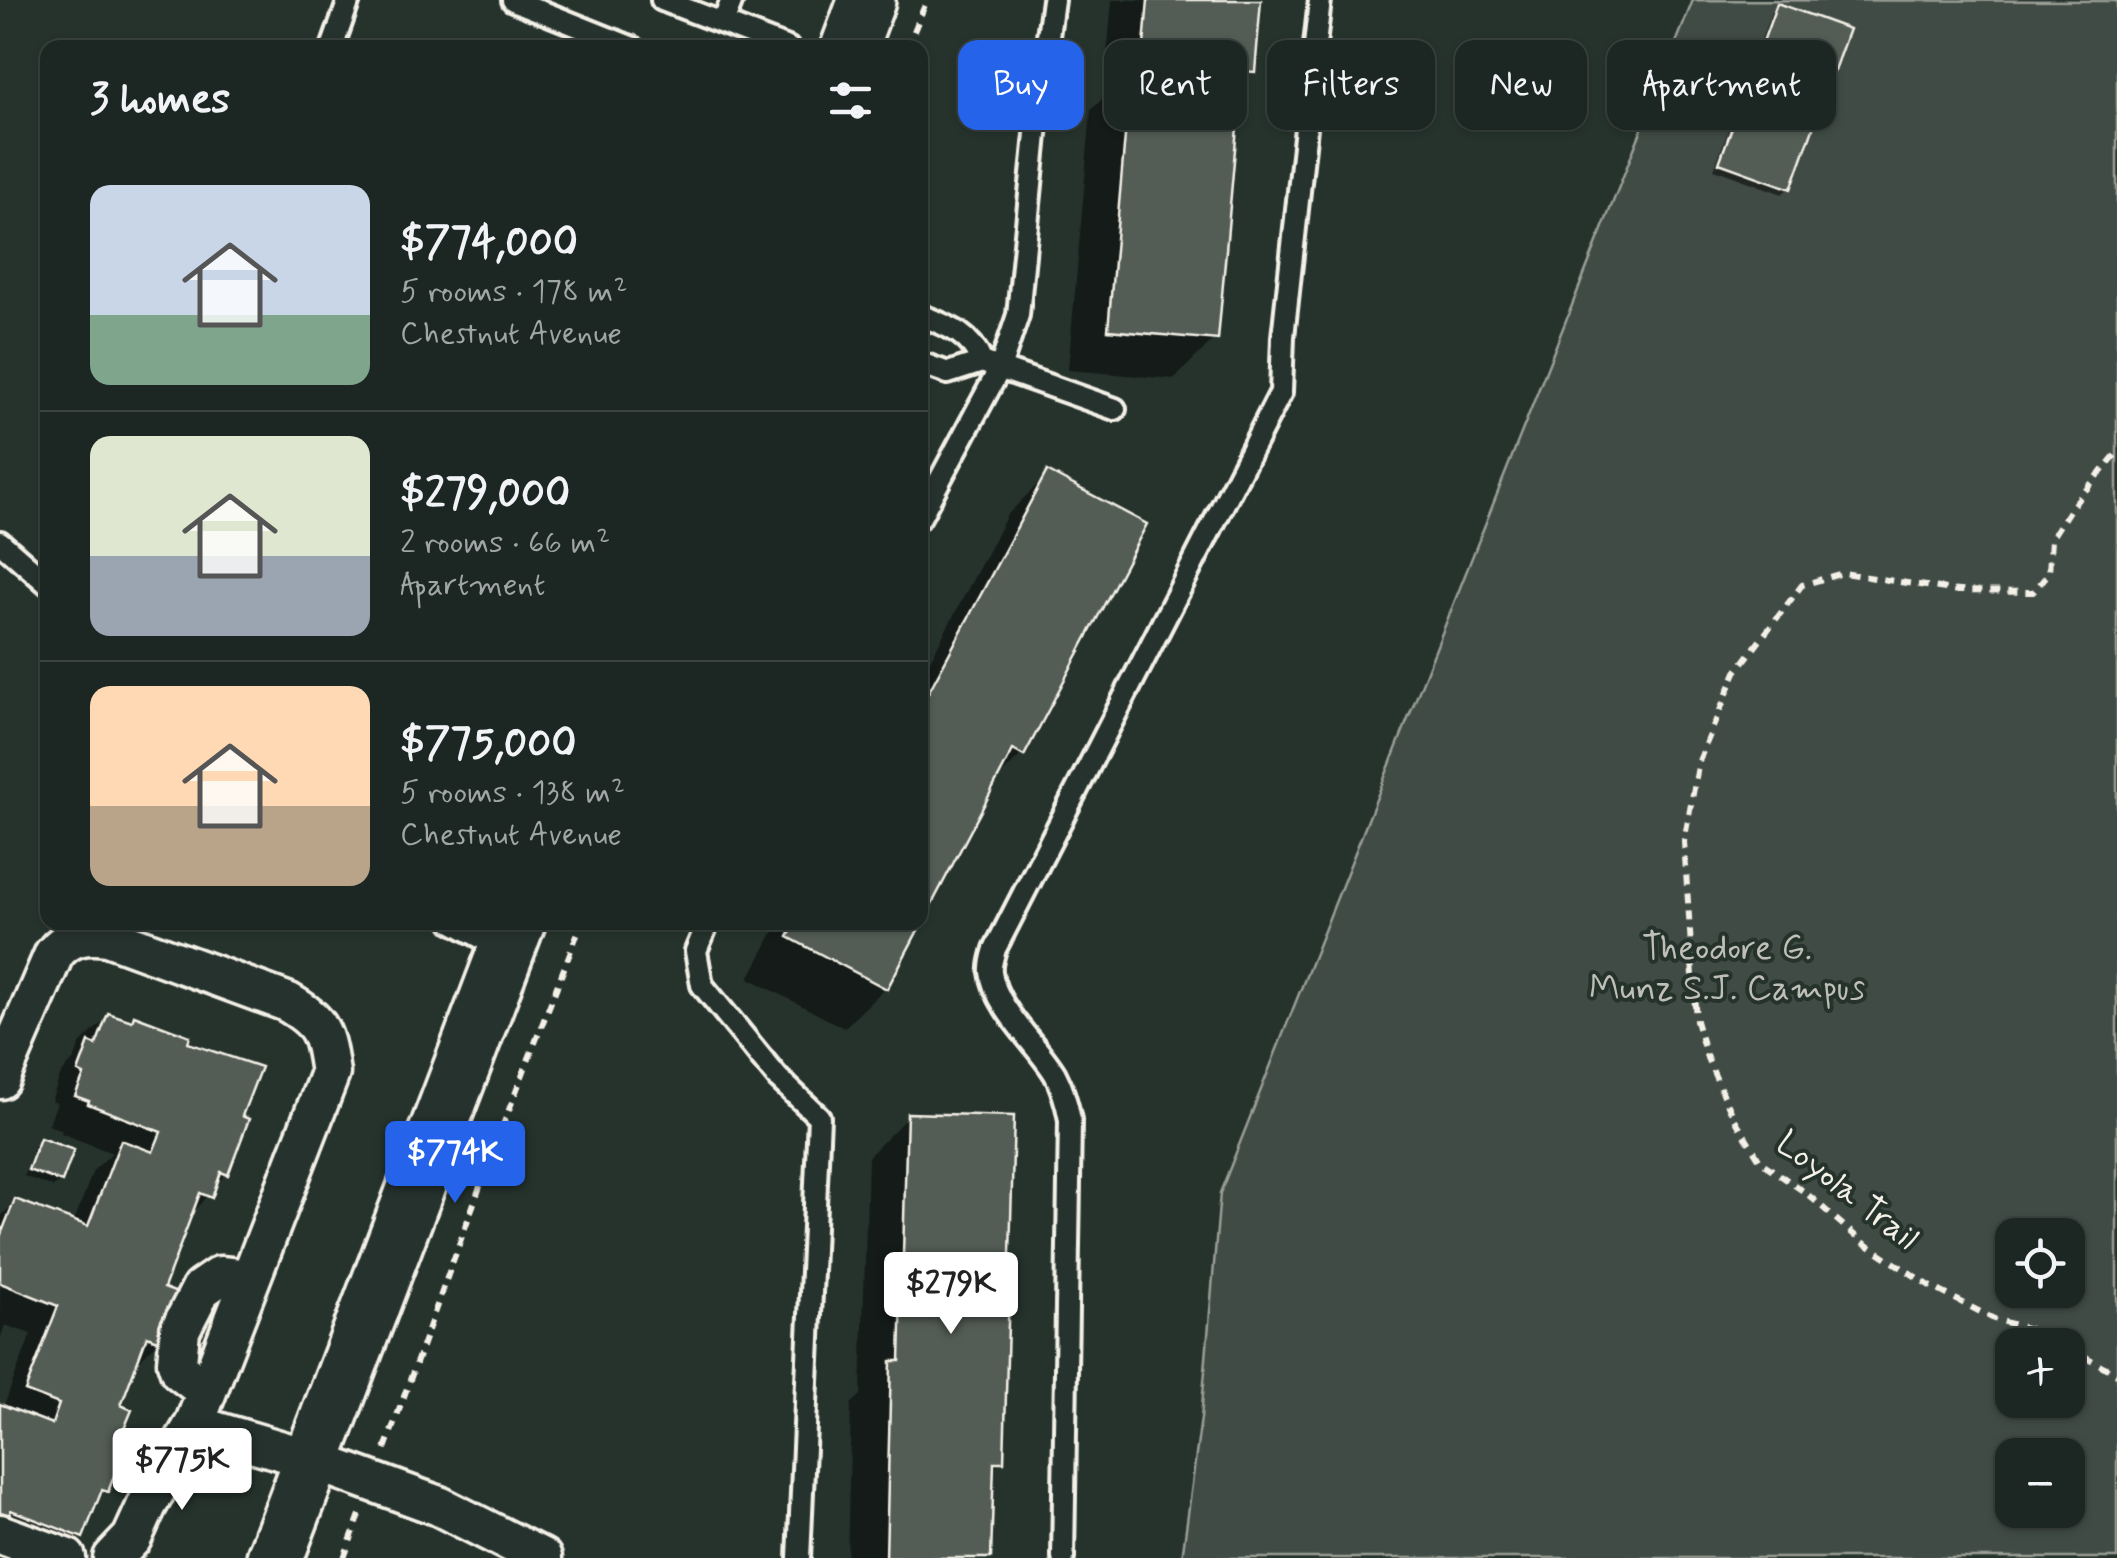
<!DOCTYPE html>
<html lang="en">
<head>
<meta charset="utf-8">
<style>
	body { margin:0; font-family:Mynerve,sans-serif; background:#252e2a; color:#f1f3f6; height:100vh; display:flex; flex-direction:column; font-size:38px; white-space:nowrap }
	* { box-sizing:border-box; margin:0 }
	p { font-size:32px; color:#a0a5a5 }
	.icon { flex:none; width:55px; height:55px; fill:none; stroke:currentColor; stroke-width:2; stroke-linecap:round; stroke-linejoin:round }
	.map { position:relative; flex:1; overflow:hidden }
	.drawer { position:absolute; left:40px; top:40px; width:888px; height:890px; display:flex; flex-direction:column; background:#1c2622; border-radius:20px; box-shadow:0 2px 8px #0004,0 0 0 2px #3a4340 }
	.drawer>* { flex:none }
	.banner { position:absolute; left:958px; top:40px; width:950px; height:90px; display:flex; gap:20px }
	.buttons { position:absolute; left:1995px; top:1218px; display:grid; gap:20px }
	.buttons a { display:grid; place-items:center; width:90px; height:90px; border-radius:20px; background:#1c2622; box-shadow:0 2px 8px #0004,0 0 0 2px #3a4340; font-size:50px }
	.price { position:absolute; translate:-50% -85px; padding:0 22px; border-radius:10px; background:#fff; color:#222; font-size:32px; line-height:65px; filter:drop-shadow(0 2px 5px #0008) }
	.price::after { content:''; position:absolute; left:50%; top:60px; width:30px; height:22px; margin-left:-15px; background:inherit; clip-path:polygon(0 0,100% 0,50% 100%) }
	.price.active { background:#2563eb; color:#fff }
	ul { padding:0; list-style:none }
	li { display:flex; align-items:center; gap:30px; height:250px; padding:0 50px }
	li+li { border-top:2px solid #3a4340 }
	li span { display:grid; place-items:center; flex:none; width:280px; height:200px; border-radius:20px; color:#555 }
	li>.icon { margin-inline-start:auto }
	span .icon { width:120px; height:120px; fill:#fffc; stroke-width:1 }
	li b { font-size:42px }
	h2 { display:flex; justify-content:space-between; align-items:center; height:120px; padding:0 50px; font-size:42px }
	.chip { padding:0 35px; border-radius:20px; background:#1c2622; box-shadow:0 2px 8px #0004,0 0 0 2px #3a4340; font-size:35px; line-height:90px }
	.chip.active { background:#2563eb; color:#fff }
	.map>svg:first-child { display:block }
</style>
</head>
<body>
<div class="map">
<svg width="2117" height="1558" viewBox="0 0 2117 1558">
	<rect width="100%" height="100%" fill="#26332d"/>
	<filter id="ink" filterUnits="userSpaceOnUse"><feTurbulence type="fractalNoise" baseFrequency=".01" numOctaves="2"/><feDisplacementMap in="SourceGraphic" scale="20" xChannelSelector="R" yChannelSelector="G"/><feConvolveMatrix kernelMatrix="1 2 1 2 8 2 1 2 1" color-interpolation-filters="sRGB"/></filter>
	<g filter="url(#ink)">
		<path fill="#414b45" stroke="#9a9e96" stroke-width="2.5" fill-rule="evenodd" d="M1693,0l424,1v1557h-935l19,-140 19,-225zM2012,1235h56v55h-56zM2012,1345h56v55h-56zM2012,1455h56v55h-56z"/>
		<path fill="#0007" d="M1112,0h147l-7,71 -13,14 -24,253 -41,41 -106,-9 23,-260 12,-12z
			M1778,6l11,182 -7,6 -68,-25 57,-157z
			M1048,474l-26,280 -29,29 -73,138v-242l87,-164z
			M779,922h140l-34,66 -41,40 -95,-50z
			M109,1016l21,7 5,-5 49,26 55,74 -13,56 -38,44 -27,71 -1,51 -27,27 -15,39 -12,84 -12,12 -13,34 -22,22 -59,-13v-138l3,1 28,-74 -26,-9 -5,14v-122l15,-15 58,22 20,-53 19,-18 -51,-20 1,-3 -14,-5 9,-22 -6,-2 10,-27 13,-14 6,-16z
			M908,1116l93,345 -10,10 -2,87h-142l4,-154 10,-9 7,-238z
			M41,1141l19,40 -7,6 -29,-11 10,-29z"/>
		<path fill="#525c55" stroke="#f4f1e8" stroke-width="2.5" d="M1148,0h113l-6,72 -13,-1 -24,269 -110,-10 23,-263 11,1z
			M1777,3l72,26 -58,160 -72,-26z
			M1047,471l100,53 -123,232 -11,-6 -126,239 -99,-52 8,-15h124v-214z
			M108,1013l24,8 2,-6 56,21 -2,7 73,24 -19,49 7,3 -21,56 -7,-3 -9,26 -12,-5 -36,95 16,6 -18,48 -15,-6 -26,69 11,5 -10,24 7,2 -21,56 -6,-2 -19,48 -72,-28 -2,5 -9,-3v-108l52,20 7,-20 -34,-13 33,-85 -58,-23v-46l15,-38 73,27 33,-86 32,12 8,-20 -73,-28 1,-3 -14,-5 9,-21 -6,-3 11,-30 7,3z
			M907,1113l107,3 -10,346h-10l-3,96h-105l5,-197h9z
			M40,1138l34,12 -12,32 -34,-12z"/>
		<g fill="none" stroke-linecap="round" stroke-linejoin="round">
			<g stroke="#f4f1e8" stroke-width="28">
				<path id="lane" d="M513,0l120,48
					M662,0l126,48
					M723,23l9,-23
					M332,48l17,-48
					M920,315c28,11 50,18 62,47
					M920,363l28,10 34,-11 133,47
					M920,517l80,-149 18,-53 22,-221 13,-94
					M0,542l48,42
					M453,922l51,28
					M708,922l-12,29 6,34 76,93 41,39 -20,441
					M1063,1558l7,-438c-3,-16 -7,-31 -15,-46 -18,-30 -60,-66 -64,-102 -1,-7 2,-16 4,-23l286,-557 2,-55 37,-337"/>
			</g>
			<g stroke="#f4f1e8" stroke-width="45">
				<path id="street" d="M0,1079l54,-125c14,-18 31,-21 53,-18l180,66c36,21 37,31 43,71l-136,352 119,35 126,46 103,52
					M206,1391l-26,-20 -3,-9 3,-32 21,-41 19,-13 30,3
					M0,1534l66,24
					M113,1558l19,-20 15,-33 47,-80"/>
			</g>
			<g stroke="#f4f1e8" stroke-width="62">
				<path id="secondary" d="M849,48l18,-48
					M275,1558l242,-636"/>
			</g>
			<path stroke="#f4f1e8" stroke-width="6" stroke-dasharray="10 8" stroke-linecap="butt" d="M907,48l20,-48
				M2063,1345l-29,-15 -40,-11 -64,-33 -70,-46 -54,-47 -45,-31 -28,-46 -26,-58 -11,-37 -12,-179 15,-81 37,-89 66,-87 41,-12 115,18 75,1 16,-19 2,-34 19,-30 47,-56
				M2068,1347l49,27
				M385,1449l106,-293 91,-234
				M344,1558l17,-46"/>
			<use href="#lane" stroke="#26332d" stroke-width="20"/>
			<use href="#street" stroke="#26332d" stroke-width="38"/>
			<use href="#secondary" stroke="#26332d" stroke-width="55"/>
		</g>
	</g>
	<g text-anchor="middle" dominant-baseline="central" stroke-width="8" stroke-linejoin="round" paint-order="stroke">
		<g font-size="35" fill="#bebfb7" stroke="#26332d">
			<text x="1727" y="949">Theodore G.<tspan x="1727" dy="40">Munz S.J. Campus</tspan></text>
		</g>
		<g font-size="35" fill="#f4f1e8" stroke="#26332d">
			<text transform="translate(1847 1191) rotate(38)">Loyola Trail</text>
		</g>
	</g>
</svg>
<div class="buttons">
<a><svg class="icon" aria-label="locate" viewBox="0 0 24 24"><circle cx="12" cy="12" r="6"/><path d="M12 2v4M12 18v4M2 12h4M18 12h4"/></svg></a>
<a>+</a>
<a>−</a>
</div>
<b class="price active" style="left:455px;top:1206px">$774K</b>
<b class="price" style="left:951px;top:1337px">$279K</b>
<b class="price" style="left:182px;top:1513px">$775K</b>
<div class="banner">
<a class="chip active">Buy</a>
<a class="chip">Rent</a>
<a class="chip">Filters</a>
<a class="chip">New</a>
<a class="chip">Apartment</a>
</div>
<section class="drawer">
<h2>3 homes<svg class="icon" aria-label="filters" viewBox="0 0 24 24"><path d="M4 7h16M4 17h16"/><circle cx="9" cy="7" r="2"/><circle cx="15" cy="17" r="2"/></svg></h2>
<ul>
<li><span style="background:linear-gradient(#c9d6e8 65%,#7fa58c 0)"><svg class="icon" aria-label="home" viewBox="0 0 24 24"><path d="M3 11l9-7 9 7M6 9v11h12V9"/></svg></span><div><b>$774,000</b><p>5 rooms · 178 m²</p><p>Chestnut Avenue</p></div></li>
<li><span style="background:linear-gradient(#dfe7d0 60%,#9aa5b1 0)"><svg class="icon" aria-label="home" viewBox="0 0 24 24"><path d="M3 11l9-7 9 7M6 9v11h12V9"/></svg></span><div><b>$279,000</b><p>2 rooms · 66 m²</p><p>Apartment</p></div></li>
<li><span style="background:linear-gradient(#ffd9b3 60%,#b9a48a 0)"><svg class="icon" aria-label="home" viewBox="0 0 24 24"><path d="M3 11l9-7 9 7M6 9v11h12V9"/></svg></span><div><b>$775,000</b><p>5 rooms · 138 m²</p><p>Chestnut Avenue</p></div></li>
</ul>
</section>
</div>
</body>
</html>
